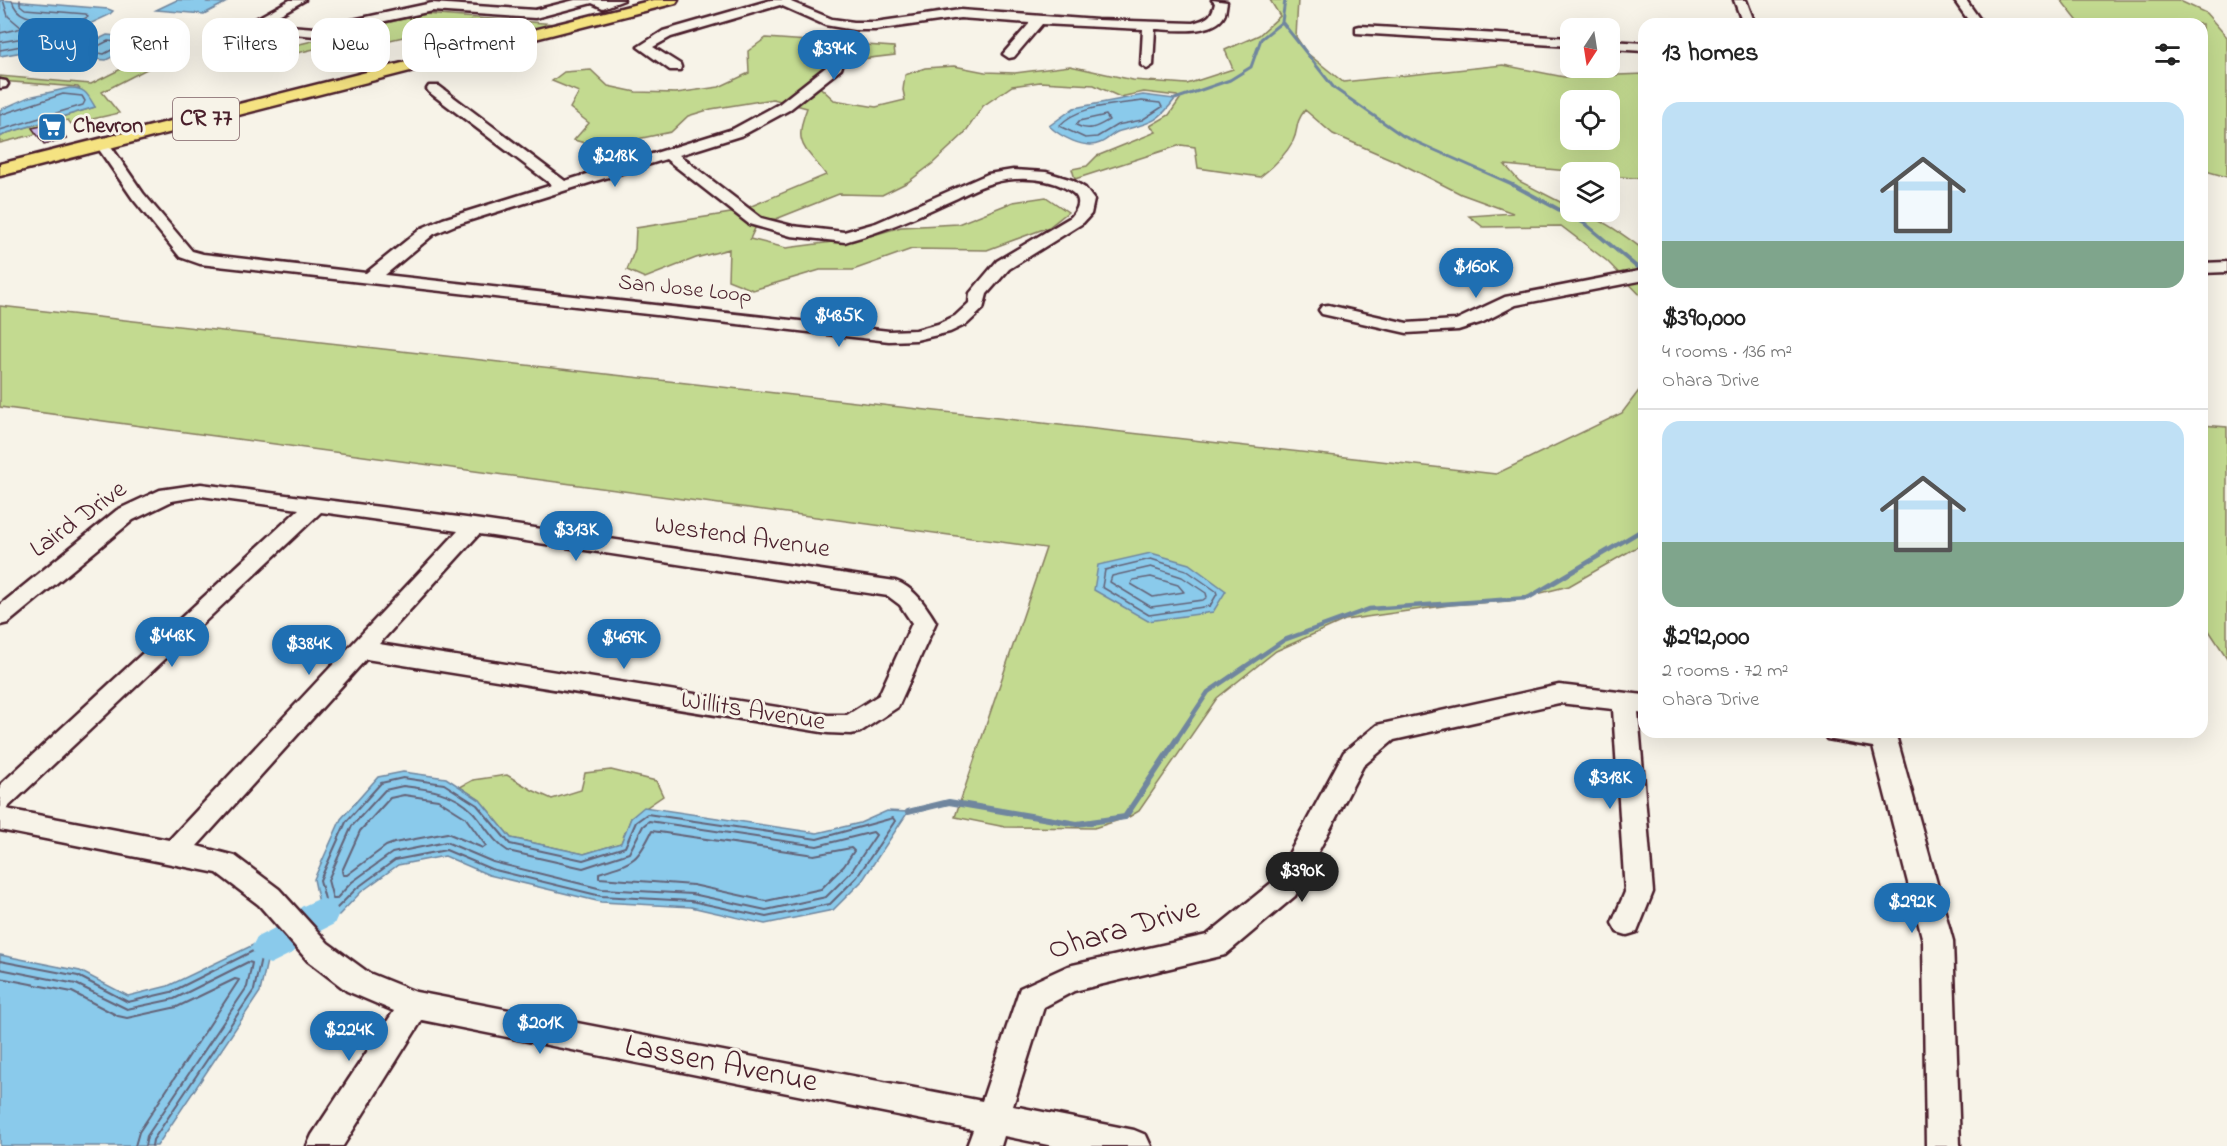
<!DOCTYPE html>
<html lang="en">
<head>
<meta charset="utf-8">
<style>
	body { margin:0; font-family:"Indie Flower",sans-serif; background:#f6f6f6; color:#222; height:100vh; display:flex; flex-direction:column; font-size:22px; white-space:nowrap }
	* { box-sizing:border-box; margin:0 }
	p { font-size:20px; color:#767676 }
	.icon { flex:none; width:33px; height:33px; fill:none; stroke:currentColor; stroke-width:2; stroke-linecap:round; stroke-linejoin:round }
	.map { position:relative; flex:1; overflow:hidden }
	.drawer { position:absolute; left:1638px; top:18px; width:570px; height:720px; display:flex; flex-direction:column; background:#fff; border-radius:18px; box-shadow:0 6px 24px #0002 }
	.drawer>* { flex:none }
	.guide { position:absolute; left:18px; top:18px; width:570px; height:54px; display:flex; gap:12px }
	.needle { width:39px; rotate:192deg }
	.fabs { position:absolute; left:1560px; top:18px; display:grid; gap:12px }
	.fabs a { display:grid; place-items:center; width:60px; height:60px; border-radius:12px; background:#fff; box-shadow:0 6px 24px #0002; font-size:30px }
	.price { position:absolute; translate:-50% -51px; padding:0 14px; border-radius:21px; background:#1f6fb2; color:#fff; font-size:20px; line-height:39px; filter:drop-shadow(0 2px 3px #0008) }
	.price::after { content:''; position:absolute; left:50%; top:36px; width:18px; height:14px; margin-left:-9px; background:inherit; clip-path:polygon(0 0,100% 0,50% 100%) }
	.price.on { background:#222; color:#fff }
	ul { padding:0; list-style:none }
	li { display:grid; align-content:center; gap:12px; height:318px; padding:0 24px }
	li+li { border-top:2px solid #e0e0e0 }
	li span { display:grid; place-items:center; height:186px; border-radius:18px; color:#555 }
	li>.icon { margin-inline-start:auto }
	span .icon { width:108px; height:108px; fill:#fffc; stroke-width:1 }
	li b { font-size:26px }
	h2 { display:flex; justify-content:space-between; align-items:center; height:72px; padding:0 24px; font-size:26px }
	.pill { padding:0 21px; border-radius:18px; background:#fff; box-shadow:0 6px 24px #0002; font-size:21px; line-height:54px }
	.pill.on { background:#1f6fb2; color:#fff }
	.map>svg:first-child { display:block }
</style>
</head>
<body>
<div class="map">
<svg width="2227" height="1146" viewBox="0 0 2227 1146">
	<rect width="100%" height="100%" fill="#f7f3e8"/>
	<filter id="ink" filterUnits="userSpaceOnUse"><feTurbulence type="fractalNoise" baseFrequency=".0167" numOctaves="2"/><feDisplacementMap in="SourceGraphic" scale="12" xChannelSelector="R" yChannelSelector="G"/><feConvolveMatrix kernelMatrix="1 2 1 2 8 2 1 2 1" color-interpolation-filters="sRGB"/></filter>
	<g filter="url(#ink)">
		<path fill="#c3da90" stroke="#867c5e" stroke-width="1.5" fill-rule="evenodd" d="M1270,0h28l-2,37 11,16 36,29 160,-17 61,12 80,-3v105l-34,-3v-4h-31l-74,-7 14,16 51,26v5c24,0 55,24 74,38v49l-37,-38 -46,-35 -78,1 -14,-11 44,-3 -52,-19 -61,-31 -67,-29 -28,-24c-11,14 -6,19 -12,31 -8,15 -20,26 -33,36l-62,-9 -3,-21 -14,-2 -106,34 -3,-10 15,-3 10,-10 59,-24 -6,-6 19,-11 11,-16 -3,-3 -33,-4 -24,5 -26,-12 -54,-3 -28,4 -29,20 -19,28 -32,30 -24,18 -26,13 -43,-1 -63,25 -18,3 -8,17 36,9 77,-10 38,-11 57,-3 55,-22 33,-5 22,15 -19,15 -62,23 -75,-1 -59,21h-33l-67,20 -25,-10 1,-31 -33,9 -51,20 -18,-8 8,-21 1,-21 101,-16 89,-37c-20,-28 -34,-29 -19,-67l-34,-9 -62,10 -23,7 -17,16 -72,15 -25,-7 15,-17 -19,-15 9,-16 -27,-11 12,-9 27,-2 17,16 28,6 40,1 43,-6 30,-14 -1,-22 18,-13 128,9 1,8 -59,7 -25,17 23,21 42,7 29,-7 -2,-10 2,-15 20,-7 29,-2 31,6 30,1 55,-7 63,14 54,4 46,-15 -8,-19 34,-15 21,-19zM1570,100h40v40h-40z
			M2061,0h117l28,13 21,24v140l-25,-7v-146h-122z
			M424,14l132,10 -43,10 -13,-8 5,-1 -6,-4 -19,4 -6,-4 -84,19 -12,-6 -85,20 -10,-6z
			M159,50l21,2 -78,40 17,21 -48,11 -3,-4 -35,8 3,6 -36,9v-6l7,-4 88,-26 -17,-20 -78,-6v-5l91,8z
			M0,306l1496,168 126,-61 22,-29v159l-75,43 -60,15 -59,4 -105,15 -69,31 -59,47 -78,113 -10,6 -35,11 -89,-1 -50,-10 91,-269 -1046,-141z
			M2202,425l25,2v231l-25,-38z
			M611,770l45,11 7,15 -32,22 -10,25 -37,11 -73,-16 -31,-38 -20,-13 13,-7 34,-5 25,15 20,9 29,-9 4,-17z"/>
		<path fill="#8acaeb" stroke="#70869e" stroke-width="1.5" d="M0,0l108,9 5,2 -4,4 -75,35 -34,6z
			M177,0h32l-2,2 18,1 -21,11 -48,-4z
			M107,35l41,4 -42,21 -44,-3z
			M69,88c16,-1 19,7 26,19l-88,26 -7,4v-27l29,-13z
			M1143,95l32,4c-18,25 -27,24 -55,32 -8,2 -12,9 -20,12 -16,7 -40,-7 -51,-17l25,-18z
			M1151,553l38,11 37,27 -13,21 -65,9 -54,-31 4,-25z
			M403,772l43,6 34,22 31,38 73,16 37,-11 10,-25 13,-11 173,26 43,-10 27,-12 21,1 -46,69 -29,29 -68,14 -74,-17 -90,-5 -112,-27 -44,-19 -47,9 -37,27 -22,23 -18,-2 -7,-34 27,-60 37,-42z
			M253,945l17,3 -10,44 -103,154h-157v-191l80,16 48,25 40,-10z"/>
		<g fill="none" stroke-linecap="round" stroke-linejoin="round">
			<path stroke="#646378" stroke-width="1.5" d="M0,33l22,-5 -14,-12 -5,-16
				M108,41l9,1 2,4 -15,8 -11,-2 1,-4z
				M0,42l30,-5 29,-14 -3,-4c-18,-1 -39,2 -44,-19
				M0,50l32,-6 56,-27 -2,-3 -61,-5 -5,-4v-5
				M1142,101l18,2 2,4 -20,13 -25,5 -20,12 -12,1 -26,-12c19,-21 57,-21 83,-25z
				M0,115l63,-21 19,2 3,5 -2,4 -83,25
				M1106,115l3,5c-12,7 -20,12 -33,5l3,-4z
				M1151,559l35,11 30,21 1,3 -7,12 -61,9 -47,-28 3,-17z
				M1151,567l31,10 24,16 1,4 -4,3 -52,7 -41,-25 2,-6z
				M1151,577l27,8 6,7 -31,5 -22,-13 2,-4z"/>
			<path stroke="#646378" stroke-width="2" d="M403,778l41,6 33,21 33,39 73,16 42,-13 11,-25 11,-8 170,25 76,-21 2,3 -38,56 -27,27 -64,13 -75,-16 -90,-5 -110,-27 -45,-19 -51,10 -38,28 -20,20 -10,-1 -7,-27 26,-58 35,-39z
				M403,786c26,3 51,6 70,26 12,13 20,30 35,39l75,17 46,-15 14,-27 6,-5 168,25 56,-14 3,3 -25,37 -25,25 -60,13 -74,-16 -90,-5 -109,-27 -47,-20 -54,11 -40,29 -16,17h-3l-5,-19 24,-54 33,-36z
				M404,795l34,5 27,17 21,29 -3,2 -36,-15 -53,10 -8,3 -39,29h-4l-1,-4 18,-40 30,-33z
				M652,831l162,24 37,-7 3,3 -10,15 -23,23 -55,12 -73,-16 -94,-7v-5c33,-11 37,-9 53,-42z
				M0,961l78,15 50,26 43,-10 82,-41 9,2 -8,37 -101,150 -1,6
				M0,969l76,15 51,25 47,-10 74,-37 4,1 -5,24 -100,149 -2,10
				M0,978l72,14 46,24 9,2 50,-11 58,-28 4,1 -100,152 -4,14"/>
			<path stroke="#70869e" stroke-width="3" d="M1285,0l-3,22 52,66 69,48 113,50
				M1175,99l55,-19 21,-13 10,-28 21,-17"/>
			<path stroke="#70869e" stroke-width="4" d="M1513,185l71,38 60,50"/>
			<path stroke="#70869e" stroke-width="4.5" d="M1176,740l32,-48 76,-52 85,-31 159,-11 116,-69"/>
			<path stroke="#70869e" stroke-width="6" d="M908,812l41,-10 128,22 48,-7 52,-78"/>
			<path fill="#8acaeb" fill-rule="evenodd" d="M321,898l13,4 5,11 -5,11 -20,10 -13,-5 -5,-11 5,-11z
				M281,925l13,5 6,11 -6,11 -24,12 -13,-5 -6,-11 6,-11z"/>
		</g>
		<path fill="#c8b6e6" stroke="#4a1f2b" stroke-width="1.5" d="M56,123l11,16 -23,5 -12,-16z"/>
		<g fill="none" stroke-linecap="round" stroke-linejoin="round">
			<g stroke="#4a1f2b" stroke-width="5">
				<path id="minor" d="M290,0h15l-42,24 52,4 117,-25 103,7 40,-10h49l-21,8 -11,-5 -57,15 -103,-7 -117,25 -66,-6 -6,-4z
					M771,0h21l-1,2 41,17 22,3h21l85,-12 137,10 96,3c14,-4 19,-6 22,-20l-3,-3 15,2c-1,4 -1,10 -3,14 -10,19 -52,14 -69,13l-2,36 -6,4 -6,-4 2,-36 -101,-5 -28,33 -5,1 -6,-4 27,-31 -70,-5 -85,12h-21l-29,-5 -45,-20 -109,32 -18,10 27,17 1,3 -1,3h-10l-32,-23 25,-16z
					M1734,0h12l9,24h-12z
					M1954,0h12l17,24h-12z
					M1360,26l210,12v8l-214,-13v-6z
					M1610,41l34,2v8l-34,-2z
					M836,62l6,4 -1,3 -52,41 -46,25 -64,20 82,63 31,8 52,6 32,-9 112,-49 25,-4 33,2 26,8 13,8 9,12 -3,14 -8,9 -74,46 -22,25 -4,15 -16,15 -17,8 -34,8 -27,1 -689,-77 -20,-7 -47,-58 -37,-54 2,-3h10l35,51 49,58 11,3 163,19 56,-45 21,-9 109,-34 -123,-93 -2,-3 2,-3h10l126,95 168,-52 46,-25 52,-41zM666,159l83,65 42,12 54,6 6,-2c33,-9 63,-22 95,-37 15,-6 30,-16 46,-20 24,-7 61,-6 81,10 9,7 5,16 -2,24l-74,44 -27,32 -1,10 -14,13 -17,8 -22,6 -27,1 -504,-56 49,-41 21,-9z
					M0,80l6,1 2,3 -2,3 -6,1z
					M2227,262v10l-25,1v-10z
					M1644,270v10l-128,25 -33,17 -25,8 -51,3 -85,-19 -3,-4 3,-4 6,-1 79,18 49,-3 49,-23z
					M201,484l273,35 421,62c19,6 31,25 41,41l-38,85 -38,25 -9,2 -23,-1 -462,-74 -169,187 38,10 44,33 49,54 41,30 47,19 566,109 38,-113 48,-22 139,-31 68,-55 69,-128 33,-27 182,-40 85,10v18l-6,-1 15,180 -16,40 -10,3 -10,-3 -5,-9 13,-31 -12,-183 -54,-6 -165,37 -31,26 -68,130 -70,59 -151,36 -30,16 -31,99 121,24 12,5 5,11h-98l-49,-10 -3,10h-34l6,-16 -551,-110 -79,126h-36l5,-11 82,-124 -47,-20 -39,-30 -49,-56 -42,-32 -217,-43v-45l299,-276 -98,-13 -29,5 -39,19 -125,103 -8,2v-20l117,-95 43,-20zM321,512l137,19 -289,309 -163,-31zM479,534l409,62 12,9 12,18 -33,72 -32,20h-19l-449,-71z
					M1823,732h69l5,7 56,202 7,205h-34l-3,-205 -50,-194 -46,-8z"/>
			</g>
			<g stroke="#4a1f2b" stroke-width="5">
				<path id="major" d="M653,0h25l-2,3 -676,173v-12z"/>
			</g>
			<use href="#minor" fill="#f7f3e8" fill-rule="evenodd"/>
			<use href="#major" fill="#f5e382" fill-rule="evenodd"/>
		</g>
	</g>
	<defs>
		<g id="supermarket-square" transform="scale(1.5)"><rect x="-9" y="-9" width="18" height="18" rx="4" fill="#1f6fb2" stroke="#f7f3e8"/><path d="M-6-5.5h2.5l.6 2H6L4.5 2H-2.5L-4.4-4H-6ZM-1.5 3.2a1.3 1.3 0 1 0 .1 0ZM3 3.2a1.3 1.3 0 1 0 .1 0Z" fill="#fff"/></g>
	</defs>
	<g fill-rule="evenodd">
		<use href="#supermarket-square" x="52" y="127"/>
	</g>
	<g text-anchor="middle" dominant-baseline="central" stroke-width="6" stroke-linejoin="round" paint-order="stroke">
		<g font-size="22" font-weight="bold" fill="#4a1f2b" stroke="#f7f3e8" text-anchor="start">
			<text x="73" y="127">Chevron</text>
		</g>
		<g font-size="22" fill="#4a1f2b" stroke="#f7f3e8">
			<text transform="translate(685 290) rotate(6)">San Jose Loop</text>
		</g>
		<rect fill="#f7f3e8" stroke="#7e5f64" stroke-width="1.5" x="173" y="98" width="66" height="42" rx="4.5"/>
		<g font-size="24" font-weight="bold" fill="#4a1f2b">
			<text x="206" y="119">CR 77</text>
		</g>
		<g font-size="26" fill="#4a1f2b" stroke="#f7f3e8">
			<text transform="translate(79 520) rotate(-36)">Laird Drive</text>
			<text transform="translate(742 538) rotate(8)">Westend Avenue</text>
			<text transform="translate(753 712) rotate(9)">Willits Avenue</text>
		</g>
		<g font-size="32" fill="#4a1f2b" stroke="#f7f3e8">
			<text transform="translate(1124 930) rotate(-16)">Ohara Drive</text>
			<text transform="translate(721 1065) rotate(11)">Lassen Avenue</text>
		</g>
	</g>
</svg>
<div class="fabs">
<a><svg class="needle" viewBox="-14 -14 28 28"><path d="M0-13l5 13h-10z" fill="#e53935"/><path d="M0 13l5-13h-10z" fill="#767676"/></svg></a>
<a><svg class="icon" aria-label="locate" viewBox="0 0 24 24"><circle cx="12" cy="12" r="6"/><path d="M12 2v4M12 18v4M2 12h4M18 12h4"/></svg></a>
<a><svg class="icon" aria-label="layers" viewBox="0 0 24 24"><path d="M12 4l9 5-9 5-9-5zM3 14l9 5 9-5"/></svg></a>
</div>
<b class="price" style="left:834px;top:81px">$394K</b>
<b class="price" style="left:615px;top:188px">$218K</b>
<b class="price" style="left:1476px;top:299px">$160K</b>
<b class="price" style="left:839px;top:348px">$485K</b>
<b class="price" style="left:576px;top:562px">$313K</b>
<b class="price" style="left:172px;top:668px">$448K</b>
<b class="price" style="left:624px;top:670px">$469K</b>
<b class="price" style="left:309px;top:676px">$384K</b>
<b class="price" style="left:1610px;top:810px">$318K</b>
<b class="price on" style="left:1302px;top:903px">$390K</b>
<b class="price" style="left:1912px;top:934px">$292K</b>
<b class="price" style="left:540px;top:1055px">$201K</b>
<b class="price" style="left:349px;top:1062px">$224K</b>
<div class="guide">
<a class="pill on">Buy</a>
<a class="pill">Rent</a>
<a class="pill">Filters</a>
<a class="pill">New</a>
<a class="pill">Apartment</a>
</div>
<section class="drawer">
<h2>13 homes<svg class="icon" aria-label="filters" viewBox="0 0 24 24"><path d="M4 7h16M4 17h16"/><circle cx="9" cy="7" r="2"/><circle cx="15" cy="17" r="2"/></svg></h2>
<ul>
<li><span style="background:linear-gradient(#bfe0f5 75%,#7fa58c 0)"><svg class="icon" aria-label="home" viewBox="0 0 24 24"><path d="M3 11l9-7 9 7M6 9v11h12V9"/></svg></span><div><b>$390,000</b><p>4 rooms · 136 m²</p><p>Ohara Drive</p></div></li>
<li><span style="background:linear-gradient(#bfe0f5 65%,#7fa58c 0)"><svg class="icon" aria-label="home" viewBox="0 0 24 24"><path d="M3 11l9-7 9 7M6 9v11h12V9"/></svg></span><div><b>$292,000</b><p>2 rooms · 72 m²</p><p>Ohara Drive</p></div></li>
</ul>
</section>
</div>
</body>
</html>
